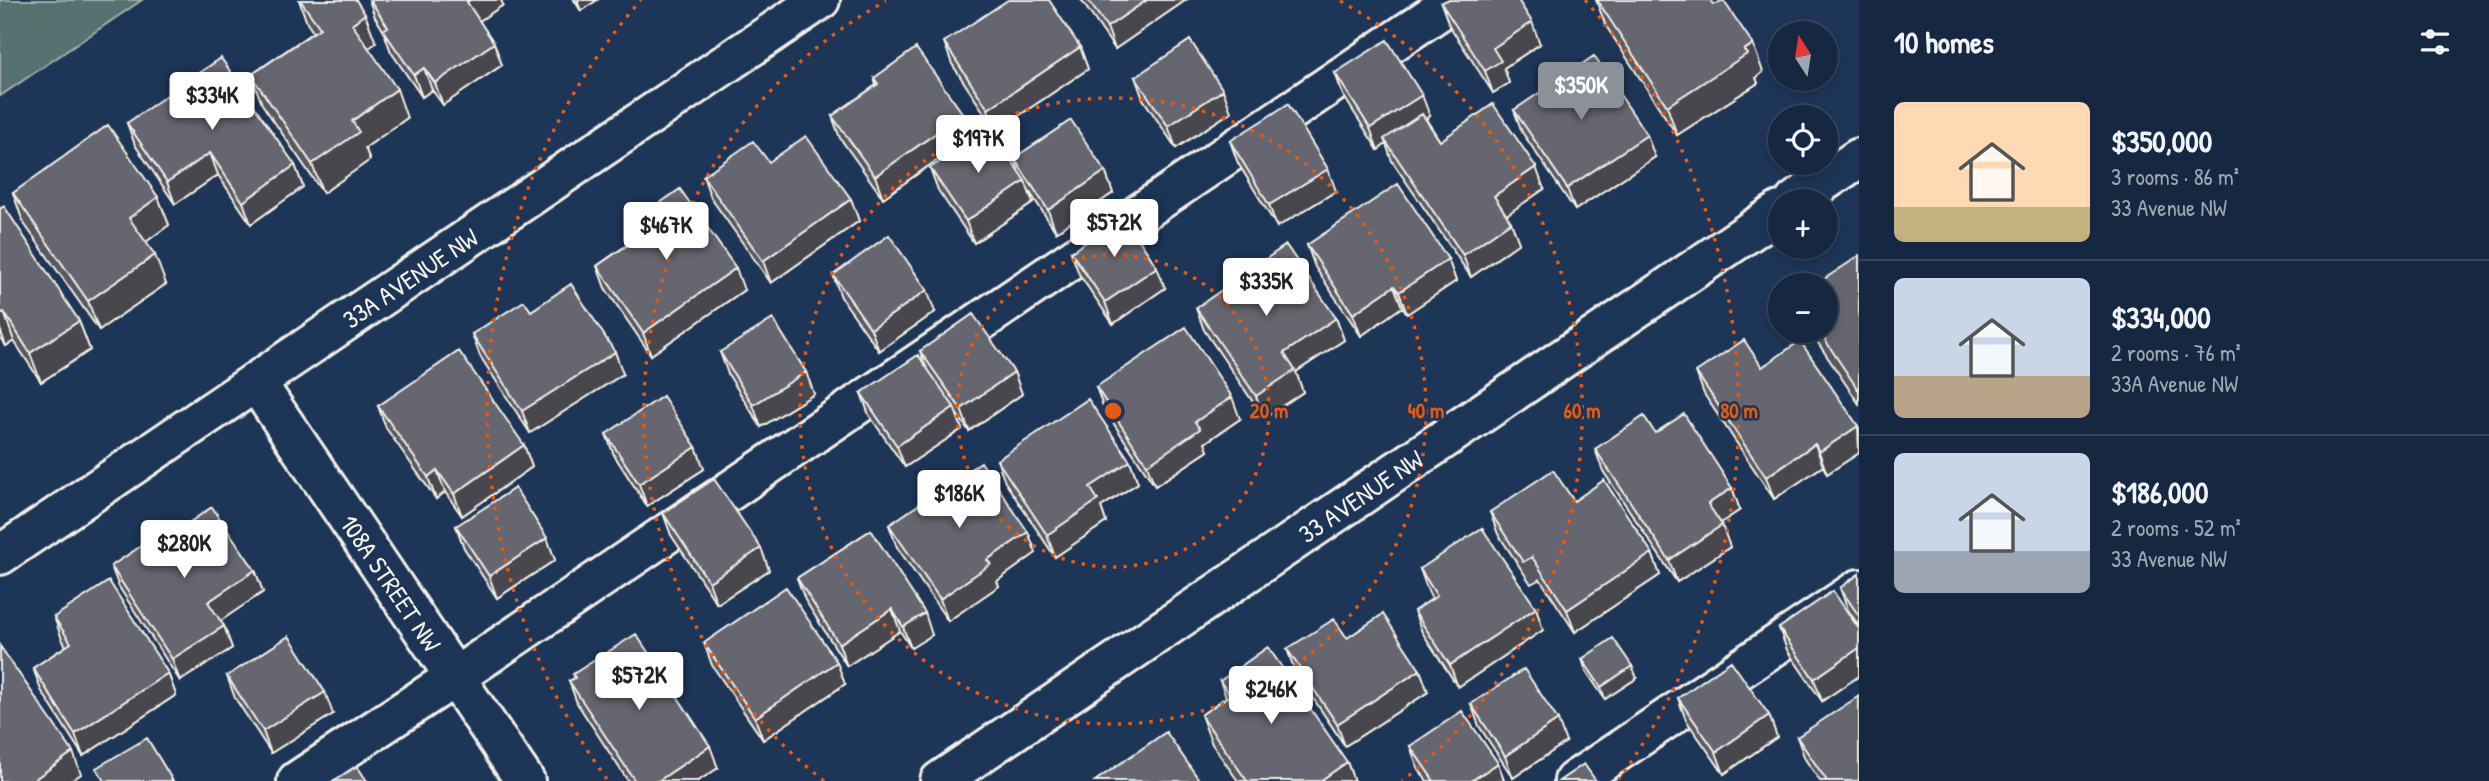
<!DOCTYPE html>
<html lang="en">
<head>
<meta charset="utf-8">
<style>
	body { margin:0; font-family:"Patrick Hand",sans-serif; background:#23344c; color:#f1f3f6; height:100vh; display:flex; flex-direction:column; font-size:26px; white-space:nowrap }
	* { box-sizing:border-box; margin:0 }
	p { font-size:23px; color:#9ea6b1 }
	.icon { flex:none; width:38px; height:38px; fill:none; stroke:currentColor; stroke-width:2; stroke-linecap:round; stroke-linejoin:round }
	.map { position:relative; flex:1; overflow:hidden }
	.sheet { display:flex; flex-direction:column; background:#162841; width:630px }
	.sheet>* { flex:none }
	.needle { width:46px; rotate:348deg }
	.buttons { position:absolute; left:1768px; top:21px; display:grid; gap:14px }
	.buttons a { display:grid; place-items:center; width:70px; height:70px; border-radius:50%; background:#162841; box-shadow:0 4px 10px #0003,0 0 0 2px #35445a; font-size:35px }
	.price { position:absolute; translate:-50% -60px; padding:0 16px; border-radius:7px; background:#fff; color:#222; font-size:23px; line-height:46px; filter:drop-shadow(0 2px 4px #0008) }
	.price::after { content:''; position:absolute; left:50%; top:42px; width:21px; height:16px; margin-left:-10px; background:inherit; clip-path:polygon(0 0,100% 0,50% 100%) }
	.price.selected { background:#8c9099; color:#fff }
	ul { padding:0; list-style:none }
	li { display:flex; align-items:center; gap:21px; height:175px; padding:0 35px }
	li+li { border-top:2px solid #35445a }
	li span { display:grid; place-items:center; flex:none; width:196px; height:140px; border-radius:10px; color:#555 }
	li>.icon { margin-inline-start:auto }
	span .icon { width:84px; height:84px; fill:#fffc; stroke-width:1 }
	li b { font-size:30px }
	h2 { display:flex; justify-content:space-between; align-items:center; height:84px; padding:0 35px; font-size:30px }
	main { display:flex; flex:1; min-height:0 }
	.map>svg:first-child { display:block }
</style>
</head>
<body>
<main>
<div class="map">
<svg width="1859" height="781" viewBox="0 0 1859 781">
	<rect width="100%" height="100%" fill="#1d3557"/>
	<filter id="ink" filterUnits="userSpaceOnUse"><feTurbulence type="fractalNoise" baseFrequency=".0143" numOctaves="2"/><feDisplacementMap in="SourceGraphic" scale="14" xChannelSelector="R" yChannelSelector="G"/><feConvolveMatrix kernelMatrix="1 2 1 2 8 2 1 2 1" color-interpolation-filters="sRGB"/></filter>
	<g filter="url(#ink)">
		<path fill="#54716f" stroke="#a4b1ac" stroke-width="2" d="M0,0h142l-142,96z"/>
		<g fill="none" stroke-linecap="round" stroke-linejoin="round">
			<g stroke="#f4f1e8" stroke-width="44">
				<g id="minor">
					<path d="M1795,201l64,-43"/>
					<path id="s1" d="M256,382l269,399"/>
					<path id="s2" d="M0,555l820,-555"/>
					<path d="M297,781l158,-104 1000,-677"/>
					<path id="s3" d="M940,781l840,-570"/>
					<path d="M1574,781l285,-192"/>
				</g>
			</g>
			<use href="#minor" stroke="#1d3557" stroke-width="38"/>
		</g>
		<path fill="#585860" stroke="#f4f1e8" stroke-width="2" d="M299,0h57l20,43 -8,5 39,70 -42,30 5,12 -47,33 -61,-89 -11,-29 62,-43 -6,-9z
			M369,0h132l2,5 -24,16 15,22 8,22 -59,40 -11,-15 -10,7 -31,-45 -8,-22 -8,-13z
			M574,0h23l-16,11z
			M1081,0h105l-71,49z
			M1596,0h115l52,72 -7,6 2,5 -81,52 -71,-109z
			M1441,3l99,41 -36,24 5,15 -16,10 -44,-68z
			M944,42l136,5 8,22 -92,62 -44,-67z
			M1335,73l95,43 -4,3 14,22 104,48 -38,26 13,28 -48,34 -79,-116 -6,-17 -8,6 -35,-55z
			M1135,77l96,35 -55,36 -33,-49z
			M874,78l97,58 -88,62 -43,-60 -8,-22 44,-31z
			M1514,110l141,47 -80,53 -53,-78z
			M127,123l168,42 8,22 -52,37 -33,-49 -43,29 -40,-59z
			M1230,141l106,50 -59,36 -39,-64z
			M1014,158l91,13 8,22 -57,39 -27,-41 4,12 -59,40 -36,-53 -8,-22 88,1z
			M769,162l82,37 8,22 -88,62 -60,-85 -8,-22z
			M13,193l145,4 11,28 -23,17 20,42 -67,46 -76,-108z
			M0,209l79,112 11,29 -49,32 -27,-41 -8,5 -6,-8z
			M633,222l111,68 -93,65 -46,-67 -8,-22 41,-29z
			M1307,245l141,14 8,22 -49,33 -5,-7 -41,29 -46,-69z
			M1071,252l94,36 -52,36 -34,-50z
			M1859,256v148l-49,-73h15z
			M833,275l102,37 -56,39 -38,-54z
			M1196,308l140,10 8,22 -48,32 7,20 -39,26 -60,-88z
			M531,311l84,41 8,22 -93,59 -50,-77 -8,-22z
			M920,351l94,21 8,22 -53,37 -13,-18 6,16 -57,38 -36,-52 -8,-22 64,-28z
			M720,352l86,20 8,22 -53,33 -33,-53z
			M1762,367l96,59 1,2v25l-32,21 -4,-8 -49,33 -70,-105 -8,-22z
			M1096,387l144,32 -35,24 3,8 -53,35 -51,-77z
			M378,406l146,39 8,22 -70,49 -17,-24 -9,7 -50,-71z
			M1655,433l77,55 8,22 -20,13 10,24 -53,35 -74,-111 -8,-22z
			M606,434l90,13 8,22 -57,37 -33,-51z
			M997,460l133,1 8,22 -37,24 5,15 -51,35 -50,-75z
			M1574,501l78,52 8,22 -85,57 -35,-53 -9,5 -33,-50 -8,-22z
			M663,513l98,35 8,22 -52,34 -46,-69z
			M889,525l139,7 8,21 -39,28 2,5 -51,35 -51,-74z
			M456,526l91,12 8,22 -58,38 -33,-50z
			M871,530l61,105 -21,13 -11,-17 -53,35 -42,-66 -8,-22z
			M174,533l81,37 8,22 -43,29 4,5 8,22 -52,33 -61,-94 -8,-21z
			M1420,569l116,39 7,22 -85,57 -36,-55 -8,-21 18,-12 -4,-8z
			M1859,574v52l-11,-16 -8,-22z
			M54,617l114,56 8,22 -93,61 -42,-66 -8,-22 33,-22 -4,-7z
			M1779,628l80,1v47l-37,25 -35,-51z
			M1347,638l73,32 8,22 -83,54 -50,-75 -8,-22z
			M704,643l141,41 -82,56 -51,-75z
			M1582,659l55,19 -32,21 -19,-28z
			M227,676l106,38 -62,39 -36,-55z
			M569,681l149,87 -20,13h-70l-51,-78z
			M1220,681l127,81 7,19h-116l-26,-37 -11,-29 25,-18z
			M1678,698l91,17 8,22 -53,37 -38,-54z
			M1471,704l95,38 -53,36 -34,-52z
			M1797,737l62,44h-39l-15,-22z
			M1410,746l88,17 6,18h-77l-9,-13z"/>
		<path fill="#47474e" stroke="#f4f1e8" stroke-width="2" d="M470,0h31l2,5 -28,19 -8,-22z
			M577,0h20l-16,11z
			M1147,0h39l-71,49 -8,-22z
			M365,14l11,29 -14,10 -10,-29z
			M1532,22l8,22 -36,24 5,15 -16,10 -8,-22 8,-23z
			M494,43l8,22 -59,40 -8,-22z
			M1753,44l10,28 -7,6 2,5 -81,52 -10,-29z
			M1080,47l8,22 -92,62 -8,-22z
			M424,68l8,22 -10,7 -8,-22z
			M397,89l10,29 -42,30 5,12 -47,33 -11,-29 40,-43z
			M1223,90l8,22 -55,36 -8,-22z
			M1422,95l8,21 -43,28 -3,-5 2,5 -8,6 -8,-22z
			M963,114l8,22 -88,62 -8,-22z
			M1647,135l8,22 -80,53 -8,-22z
			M210,153l8,22 -43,29 -8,-22z
			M295,165l8,22 -52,37 -8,-22z
			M1536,167l8,22 -42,29 -8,-22z
			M1328,169l8,22 -59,36 -8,-22z
			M1105,171l8,22 -57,39 -8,-22z
			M1025,181l8,22 -59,40 -8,-22z
			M158,197l11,28 -30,22 -10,-29z
			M851,199l8,22 -88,62 -8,-22z
			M1511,222l8,21 -48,34 -8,-22z
			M155,255l11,29 -67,46 -11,-29z
			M1448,259l8,22 -49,33 -8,-22z
			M1157,267l8,21 -52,36 -8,-22z
			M736,268l8,22 -93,65 -8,-22z
			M1394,286l8,21 -41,29 -8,-22z
			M927,290l8,22 -56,39 -8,-22z
			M4,312l10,29 -8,5 -6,-17v-15z
			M1336,318l8,22 -48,32 7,20 -39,26 -8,-22 28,-43z
			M79,321l11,29 -49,32 -11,-29z
			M615,352l8,22 -93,59 -8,-22z
			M806,372l8,22 -53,33 -8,-22z
			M1014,372l8,22 -53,37 -8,-22z
			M1232,397l8,22 -35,24 3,8 -53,35 -8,-21 48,-43z
			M954,407l8,22 -57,38 -8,-21z
			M1858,426l1,27 -32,21 -8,-22z
			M1815,444l8,22 -49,33 -8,-22z
			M524,445l8,22 -70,49 -8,-22z
			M696,447l8,22 -57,37 -8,-22z
			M1130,461l8,22 -37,24 5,15 -51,35 -8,-22 43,-48z
			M437,470l8,22 -9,7 -8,-22z
			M1732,488l8,22 -24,16 -8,-22z
			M1722,525l8,22 -53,35 -8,-22z
			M1028,532l8,21 -39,28 2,5 -51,35 -8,-22 47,-39z
			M547,538l8,22 -58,38 -8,-22z
			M761,548l8,22 -52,34 -8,-22z
			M1652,553l8,22 -85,57 -8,-22z
			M255,570l8,22 -47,32 -8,-22z
			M1536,608l7,22 -85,57 -8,-22z
			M892,609l8,22 -53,35 -8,-22z
			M925,613l7,22 -21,13 -8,-21z
			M224,626l8,22 -52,33 -8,-22z
			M1859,648v28l-37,25 -8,-22z
			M837,662l8,22 -82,56 -8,-22z
			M1632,666l5,12 -32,21 -4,-12z
			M1420,670l8,22 -83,54 -8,-22z
			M168,673l8,22 -93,61 -8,-22z
			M325,692l8,22 -62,39 -8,-22z
			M1769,715l8,22 -53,37 -8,-22z
			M1558,720l8,22 -53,36 -8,-22z
			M710,746l8,22 -20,13h-40z
			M73,752l8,22 -10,7h-39z
			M1347,762l7,19h-34z
			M1498,763l6,18h-33z"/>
		<path fill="#666670" stroke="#f4f1e8" stroke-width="2" d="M300,0h56l9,14 -13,10 45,65 -45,32 7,11 -47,32 -61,-89 69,-47z
			M370,0h100l-3,2 27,41 -59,40 -11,-15 -10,7 -31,-45 5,-3z
			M1008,0h41l31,47 -92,62 -44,-67z
			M1088,0h59l-40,27z
			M1447,0h71l14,22 -39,26 8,13 -16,10 -44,-68z
			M1597,0h114l3,5 9,-5 30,44 -9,6 3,4 -80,52z
			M1190,40l33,50 -55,36 -33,-49z
			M1387,40l35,55 -52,33 -35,-55z
			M916,48l47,66 -88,62 -43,-60 46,-32 -4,-6z
			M1594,56l53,79 -80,53 -53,-78z
			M221,58l74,107 -52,37 -33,-49 -43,29 -40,-59z
			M1288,104l40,65 -59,36 -39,-64z
			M1493,104l43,63 -42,29 17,26 -48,33 -79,-116 38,-25 18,27z
			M1071,120l34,51 -57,39 -34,-52z
			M108,125l50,72 -29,21 26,37 -67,46 -75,-108z
			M990,129l35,52 -59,40 -36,-53z
			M806,136l45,63 -88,62 -60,-85 50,-35 16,21z
			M1398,184l50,75 -49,33 -5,-6 -41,28 -46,-69z
			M680,189l56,79 -93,65 -46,-67 45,-31 -9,-13z
			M4,206l75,115 -49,32 -26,-41 -4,2v-105z
			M1124,217l33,50 -52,35 -34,-50z
			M889,235l38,55 -56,39 -38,-54z
			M1286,245l50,73 -52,35 11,17 -39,26 -60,-88z
			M1859,256v135l-40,-60h6v-46h-10z
			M571,284l44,68 -93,59 -50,-77 52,-33 7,10z
			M973,314l41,58 -53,37 -41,-58z
			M773,319l33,53 -53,33 -33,-53z
			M1186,327l46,70 -37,25 5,7 -53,36 -51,-78z
			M1744,340l18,27 38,-26 58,85 -39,26 -4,-8 -49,33 -70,-105z
			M459,351l65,94 -70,49 -17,-24 -9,7 -50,-71z
			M918,355l36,52 -57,39 -36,-53z
			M663,396l33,51 -57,37 -33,-50z
			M1088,399l42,62 -40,26 8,13 -51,35 -50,-75z
			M1684,414l48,74 -24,16 14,21 -53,35 -74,-111 49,-33 11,17z
			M981,462l47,70 -41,28 4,4 -51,35 -51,-74z
			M1553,470l21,31 30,-21 48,73 -85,57 -35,-53 -9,5 -33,-50z
			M714,479l47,69 -52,34 -46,-69z
			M515,488l32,50 -58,38 -33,-50z
			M212,507l43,63 -47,32 16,24 -52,33 -61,-93 59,-39 4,6z
			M1482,528l54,80 -86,57 -36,-54 23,-15 -17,-27z
			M871,530l54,83 -22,14 -11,-18 -53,35 -42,-66z
			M1859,574v42l-19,-28z
			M109,581l59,92 -93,61 -42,-66 38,-25 -17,-26z
			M786,587l51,75 -82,56 -51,-75z
			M1833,591l26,38v19l-45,31 -35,-51z
			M1383,614l37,56 -83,54 -50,-75 47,-30 13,19z
			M636,634l74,112 -52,35h-23l-66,-100 6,-3 -2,-4z
			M289,636l36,56 -62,39 -36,-55z
			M1613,638l19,28 -31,21 -19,-28z
			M0,646l73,106 -41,29h-32z
			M1268,647l79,115 -27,19h-73l-46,-66 29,-20 -10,-14z
			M1731,661l38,54 -53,37 -38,-54z
			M1524,669l34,51 -53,36 -34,-52z
			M1859,696v85h-32l-30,-44z
			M1462,711l36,52 -27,18h-37l-24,-35z
			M1166,732l34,49h-105z
			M147,738l26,43h-69l-8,-13z
			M1584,764l12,17h-37z
			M357,766l10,15h-33z"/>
	</g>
	<g fill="none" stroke="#e8590c" stroke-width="3.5" stroke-dasharray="3.5 7">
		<circle cx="1113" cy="411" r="156"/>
		<circle cx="1113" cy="411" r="313"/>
		<path d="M824 781A469 469 0 0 1 886 1M1340 1A469 469 0 0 1 1402 781"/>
		<path d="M607 779A626 626 0 0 1 641 0M1585 0A626 626 0 0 1 1619 779"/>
	</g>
	<g text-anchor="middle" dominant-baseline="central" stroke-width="5" stroke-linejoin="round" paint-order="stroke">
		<g font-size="26" fill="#f4f1e8" stroke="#1d3557">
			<text stroke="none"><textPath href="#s2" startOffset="495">33A AVENUE NW</textPath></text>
			<text stroke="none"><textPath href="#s3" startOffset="508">33 AVENUE NW</textPath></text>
			<text stroke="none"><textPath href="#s1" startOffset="242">108A STREET NW</textPath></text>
		</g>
	</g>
	<circle cx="1113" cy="411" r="10" fill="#e8590c" stroke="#1d3557" stroke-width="3.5"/>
	<g font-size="21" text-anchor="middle" font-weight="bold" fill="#e8590c" stroke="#1d3557" stroke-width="5" stroke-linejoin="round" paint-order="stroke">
		<text x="1269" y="418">20 m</text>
		<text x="1426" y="418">40 m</text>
		<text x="1582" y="418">60 m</text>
		<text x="1739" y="418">80 m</text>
	</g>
</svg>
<div class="buttons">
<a><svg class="needle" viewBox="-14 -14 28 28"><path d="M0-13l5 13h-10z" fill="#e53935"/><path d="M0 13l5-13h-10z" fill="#9ea6b1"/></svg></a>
<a><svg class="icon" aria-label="locate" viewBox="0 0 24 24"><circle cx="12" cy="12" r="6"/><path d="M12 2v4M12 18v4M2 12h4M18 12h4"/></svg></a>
<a>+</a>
<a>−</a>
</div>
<b class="price selected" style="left:1581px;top:122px">$350K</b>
<b class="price" style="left:212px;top:132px">$334K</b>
<b class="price" style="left:978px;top:175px">$197K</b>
<b class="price" style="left:1114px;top:259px">$572K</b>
<b class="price" style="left:666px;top:262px">$467K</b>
<b class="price" style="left:1266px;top:318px">$335K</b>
<b class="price" style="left:959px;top:530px">$186K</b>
<b class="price" style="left:184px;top:580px">$280K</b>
<b class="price" style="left:639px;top:712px">$572K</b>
<b class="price" style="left:1271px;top:726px">$246K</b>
</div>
<section class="sheet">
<h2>10 homes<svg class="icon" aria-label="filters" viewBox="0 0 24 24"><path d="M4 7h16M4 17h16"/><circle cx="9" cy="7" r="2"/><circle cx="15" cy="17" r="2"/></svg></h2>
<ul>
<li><span style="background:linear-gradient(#ffd9b3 75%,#c2b280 0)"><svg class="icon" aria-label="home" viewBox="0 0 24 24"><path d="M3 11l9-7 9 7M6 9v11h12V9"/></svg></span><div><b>$350,000</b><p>3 rooms · 86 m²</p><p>33 Avenue NW</p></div></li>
<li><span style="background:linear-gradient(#c9d6e8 70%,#b9a48a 0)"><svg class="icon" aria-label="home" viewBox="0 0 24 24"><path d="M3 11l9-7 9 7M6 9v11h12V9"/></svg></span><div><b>$334,000</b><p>2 rooms · 76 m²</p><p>33A Avenue NW</p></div></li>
<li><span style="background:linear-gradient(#c9d6e8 70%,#9aa5b1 0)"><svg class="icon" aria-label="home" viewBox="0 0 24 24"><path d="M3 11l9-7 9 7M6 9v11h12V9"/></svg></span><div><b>$186,000</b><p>2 rooms · 52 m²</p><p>33 Avenue NW</p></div></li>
</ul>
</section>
</main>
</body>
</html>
